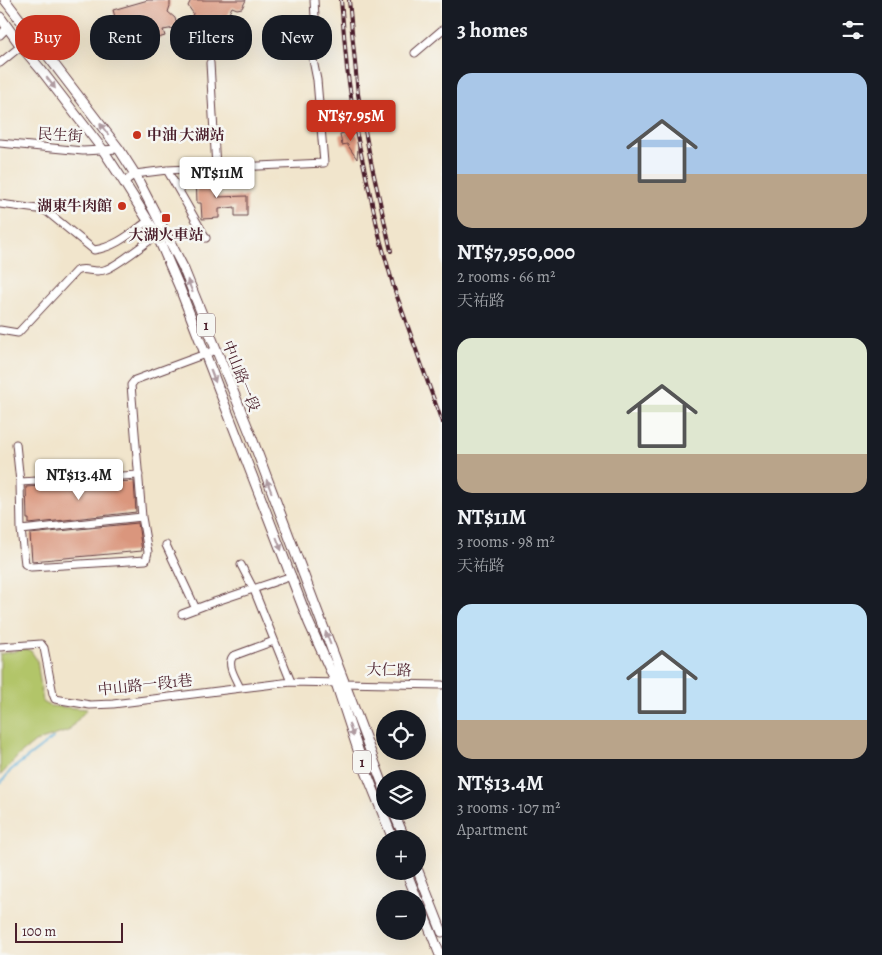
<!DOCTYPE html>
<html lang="en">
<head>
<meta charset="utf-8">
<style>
	body { margin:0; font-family:Alegreya,"Noto Serif TC",serif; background:#20242c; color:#f1f3f6; height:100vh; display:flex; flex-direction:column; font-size:19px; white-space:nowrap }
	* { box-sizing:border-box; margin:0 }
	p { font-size:16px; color:#9ea1a6 }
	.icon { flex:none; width:28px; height:28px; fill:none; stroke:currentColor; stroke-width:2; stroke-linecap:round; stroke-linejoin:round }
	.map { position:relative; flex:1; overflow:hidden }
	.side { display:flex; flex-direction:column; background:#171b24; width:440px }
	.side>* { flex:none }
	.top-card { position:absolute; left:15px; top:15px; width:351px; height:45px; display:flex; gap:10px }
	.fabs { position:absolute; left:376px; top:710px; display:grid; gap:10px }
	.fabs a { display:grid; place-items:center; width:50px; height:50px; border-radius:50%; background:#171b24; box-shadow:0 5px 20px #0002; font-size:25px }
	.scale { position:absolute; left:15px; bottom:12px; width:108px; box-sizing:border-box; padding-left:5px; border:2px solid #4a1f2b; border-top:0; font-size:14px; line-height:18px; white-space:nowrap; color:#4a1f2b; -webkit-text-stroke:4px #f6f6f2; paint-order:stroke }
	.price { position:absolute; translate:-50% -42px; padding:0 11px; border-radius:5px; background:#fff; color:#222; font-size:16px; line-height:32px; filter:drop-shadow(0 1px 2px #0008) }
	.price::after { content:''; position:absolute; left:50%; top:30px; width:15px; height:11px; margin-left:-8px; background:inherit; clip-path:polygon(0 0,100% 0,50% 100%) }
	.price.active { background:#c8321e; color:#fff }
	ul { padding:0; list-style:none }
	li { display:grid; align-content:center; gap:10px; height:265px; padding:0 15px }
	li span { display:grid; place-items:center; height:155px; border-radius:15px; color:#555 }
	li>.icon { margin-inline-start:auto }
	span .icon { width:90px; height:90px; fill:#fffc; stroke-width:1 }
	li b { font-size:21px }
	h2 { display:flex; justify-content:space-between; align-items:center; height:60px; padding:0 15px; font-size:21px }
	.chip { padding:0 18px; border-radius:20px; background:#171b24; box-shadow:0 5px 20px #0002; font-size:18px; line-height:45px }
	.chip.active { background:#c8321e; color:#fff }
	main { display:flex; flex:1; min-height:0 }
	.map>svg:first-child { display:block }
</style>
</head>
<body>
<main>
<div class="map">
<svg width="442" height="955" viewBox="0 0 442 955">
	<rect width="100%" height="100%" fill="#f6f6f2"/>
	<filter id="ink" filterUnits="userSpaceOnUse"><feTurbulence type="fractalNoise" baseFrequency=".02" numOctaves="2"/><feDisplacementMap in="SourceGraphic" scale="10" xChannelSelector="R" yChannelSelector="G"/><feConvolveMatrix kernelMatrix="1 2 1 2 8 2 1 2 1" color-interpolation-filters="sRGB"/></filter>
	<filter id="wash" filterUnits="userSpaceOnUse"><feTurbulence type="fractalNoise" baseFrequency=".0096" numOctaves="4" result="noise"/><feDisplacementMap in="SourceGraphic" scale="20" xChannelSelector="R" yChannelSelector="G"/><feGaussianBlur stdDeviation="1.12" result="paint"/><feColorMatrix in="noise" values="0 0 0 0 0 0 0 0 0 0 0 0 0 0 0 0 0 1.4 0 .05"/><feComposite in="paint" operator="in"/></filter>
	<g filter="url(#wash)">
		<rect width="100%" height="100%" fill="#f1e5cc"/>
		<path fill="#b2c569" stroke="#7e724a" d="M26,649l5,2 6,9 6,42 7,4 37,3 -19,22 -33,11 -17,14 -18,20v-122z"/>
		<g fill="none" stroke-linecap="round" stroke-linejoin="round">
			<path stroke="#60b1db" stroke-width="2" d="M0,784l11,-14 42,-32"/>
		</g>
		<g id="blocks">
			<path fill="#da967d" d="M148,0h22v6l-2,6 7,6 1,4 7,-2 8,2 2,-9 -5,-7 3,-6h55l-4,8 -5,1 -5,-2 -5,10 -8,-1 -7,5 -7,-2 -3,4 -4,2 -7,-2v9l-4,4 -8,-1 -4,-7 -12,2 2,6 -41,12 -11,-38z
				M352,131l7,6 -2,22 -10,-15 -5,1 -2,-11z
				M196,174h20l1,23 30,-1v20h-12v-9l-16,2v9l-17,1 -1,-16h-4z
				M134,481l2,31 -107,12v-5h-2l-1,-32z
				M138,523l4,28 -110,10 -2,-27z"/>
		</g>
	</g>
	<g filter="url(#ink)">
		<use href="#blocks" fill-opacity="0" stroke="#633d43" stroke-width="1"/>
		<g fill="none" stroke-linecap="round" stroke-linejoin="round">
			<g stroke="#633d43" stroke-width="9">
				<path id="minor" d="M0,35l8,-8
					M415,53l27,-23
					M0,63l21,-17
					M210,63l6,105
					M0,143l83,8 36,-2
					M167,170l39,68
					M124,182l11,-8 32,-4 157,-7 -7,-83 -4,-20 -1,-32 3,-11 -1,-17
					M0,204l45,6 49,40c22,-3 37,-17 54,-29
					M0,330l18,3 58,-62c10,-5 18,4 31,-2 14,-6 37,-25 50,-34
					M16,444l4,38 1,48 4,34 6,3 115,-7 2,-8 -6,-35 -11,-132 4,-5 81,-30
					M20,482l119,-7
					M21,530l121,-13
					M166,545l30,64
					M241,565l13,25 37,92
					M182,614l29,-11 81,-27
					M0,647l41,-3 3,4 9,46 2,5 35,6 23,-1 178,-22 151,3
					M240,688c-4,-9 -14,-23 -7,-32l41,-15"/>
			</g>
			<g stroke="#633d43" stroke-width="11">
				<path id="major" d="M5,0l114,149 16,25 48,93 67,166 135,357
					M0,17l21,29 21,25 61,79 21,32 33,53 22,51 130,337 27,60 25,76 32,80
					M393,811l12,28
					M406,871l11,28
					M418,871l24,61
					M418,900l22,55"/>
			</g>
			<path stroke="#633d43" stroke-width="1" stroke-dasharray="1 4" stroke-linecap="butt" d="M342,125l2,8
				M359,142l2,10"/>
			<use href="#minor" stroke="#fff" stroke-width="7"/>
			<use href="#major" stroke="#fff" stroke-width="9"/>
			<g stroke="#4a1f2b" stroke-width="4">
				<path id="rail" d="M341,0l6,69 9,62 24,108 14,49 48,134
					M349,0l9,94 13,68 20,89"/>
			</g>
			<use href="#rail" stroke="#f6f6f2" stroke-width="2" stroke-dasharray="5.5" stroke-linecap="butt"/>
		</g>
		<defs><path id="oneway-solid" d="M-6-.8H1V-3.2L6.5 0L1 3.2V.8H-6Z" transform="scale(1.25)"/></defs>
		<g fill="#ae9aa0">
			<use href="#oneway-solid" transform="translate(51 83) rotate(52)"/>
			<use href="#oneway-solid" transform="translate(104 129) rotate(-127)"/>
			<use href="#oneway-solid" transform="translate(190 286) rotate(-112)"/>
			<use href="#oneway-solid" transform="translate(213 376) rotate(69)"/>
			<use href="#oneway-solid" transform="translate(269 486) rotate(-111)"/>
			<use href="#oneway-solid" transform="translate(279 544) rotate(69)"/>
			<use href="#oneway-solid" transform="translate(328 638) rotate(-111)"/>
			<use href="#oneway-solid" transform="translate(351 730) rotate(72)"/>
		</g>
	</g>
	<g fill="#c8321e" stroke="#f6f6f2" stroke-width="2">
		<circle cx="137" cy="135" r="5"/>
		<circle cx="122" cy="206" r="5"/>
		<rect x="161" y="213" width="10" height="10" rx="2.5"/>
	</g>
	<g text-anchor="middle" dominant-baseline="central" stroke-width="5" stroke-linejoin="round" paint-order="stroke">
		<g fill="#f6f6f2" stroke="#7e6067" stroke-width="1">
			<rect x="197" y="313.5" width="18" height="23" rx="4"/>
			<rect x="353" y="750.5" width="18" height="23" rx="4"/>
		</g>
		<g font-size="14" font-weight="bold" fill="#4a1f2b">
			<text x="206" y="325">1</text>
			<text x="362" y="762">1</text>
		</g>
		<g font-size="15" fill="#4a1f2b" stroke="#f6f6f2">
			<text transform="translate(60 135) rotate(4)">民生街</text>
			<text transform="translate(241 376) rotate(68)">中山路一段</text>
			<text transform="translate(389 670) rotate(1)">大仁路</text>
			<text transform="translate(145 685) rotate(-6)">中山路一段1巷</text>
		</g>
		<g font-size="15" font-weight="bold" fill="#4a1f2b" stroke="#f6f6f2" text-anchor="start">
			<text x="147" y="135">中油 大湖站</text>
			<text x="112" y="206" text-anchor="end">湖東牛肉館</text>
			<text x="166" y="235" text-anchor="middle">大湖火車站</text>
		</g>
	</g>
</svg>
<div class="fabs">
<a><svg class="icon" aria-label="locate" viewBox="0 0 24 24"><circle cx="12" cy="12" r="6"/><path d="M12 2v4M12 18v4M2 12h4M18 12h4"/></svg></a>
<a><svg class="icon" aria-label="layers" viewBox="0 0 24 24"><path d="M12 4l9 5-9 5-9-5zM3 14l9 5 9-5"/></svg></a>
<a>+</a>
<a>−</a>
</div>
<div class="scale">100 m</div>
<b class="price active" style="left:351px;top:142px">NT$7.95M</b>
<b class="price" style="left:217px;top:199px">NT$11M</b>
<b class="price" style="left:79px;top:501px">NT$13.4M</b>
<div class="top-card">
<a class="chip active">Buy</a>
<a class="chip">Rent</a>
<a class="chip">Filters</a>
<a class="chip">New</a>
</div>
</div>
<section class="side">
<h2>3 homes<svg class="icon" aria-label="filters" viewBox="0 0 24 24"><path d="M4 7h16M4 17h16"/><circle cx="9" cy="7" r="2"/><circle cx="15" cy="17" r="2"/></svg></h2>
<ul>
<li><span style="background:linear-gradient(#a9c7e8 65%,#b9a48a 0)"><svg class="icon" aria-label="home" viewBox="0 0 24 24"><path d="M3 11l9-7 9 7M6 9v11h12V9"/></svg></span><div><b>NT$7,950,000</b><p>2 rooms · 66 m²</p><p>天祐路</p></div></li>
<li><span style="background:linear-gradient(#dfe7d0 75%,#b9a48a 0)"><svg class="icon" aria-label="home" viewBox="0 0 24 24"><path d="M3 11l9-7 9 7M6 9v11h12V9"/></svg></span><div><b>NT$11M</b><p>3 rooms · 98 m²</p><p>天祐路</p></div></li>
<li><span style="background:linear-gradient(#bfe0f5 75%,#b9a48a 0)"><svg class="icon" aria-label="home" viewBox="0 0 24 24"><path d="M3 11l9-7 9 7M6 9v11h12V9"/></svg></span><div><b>NT$13.4M</b><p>3 rooms · 107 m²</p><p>Apartment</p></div></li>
</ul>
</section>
</main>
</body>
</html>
